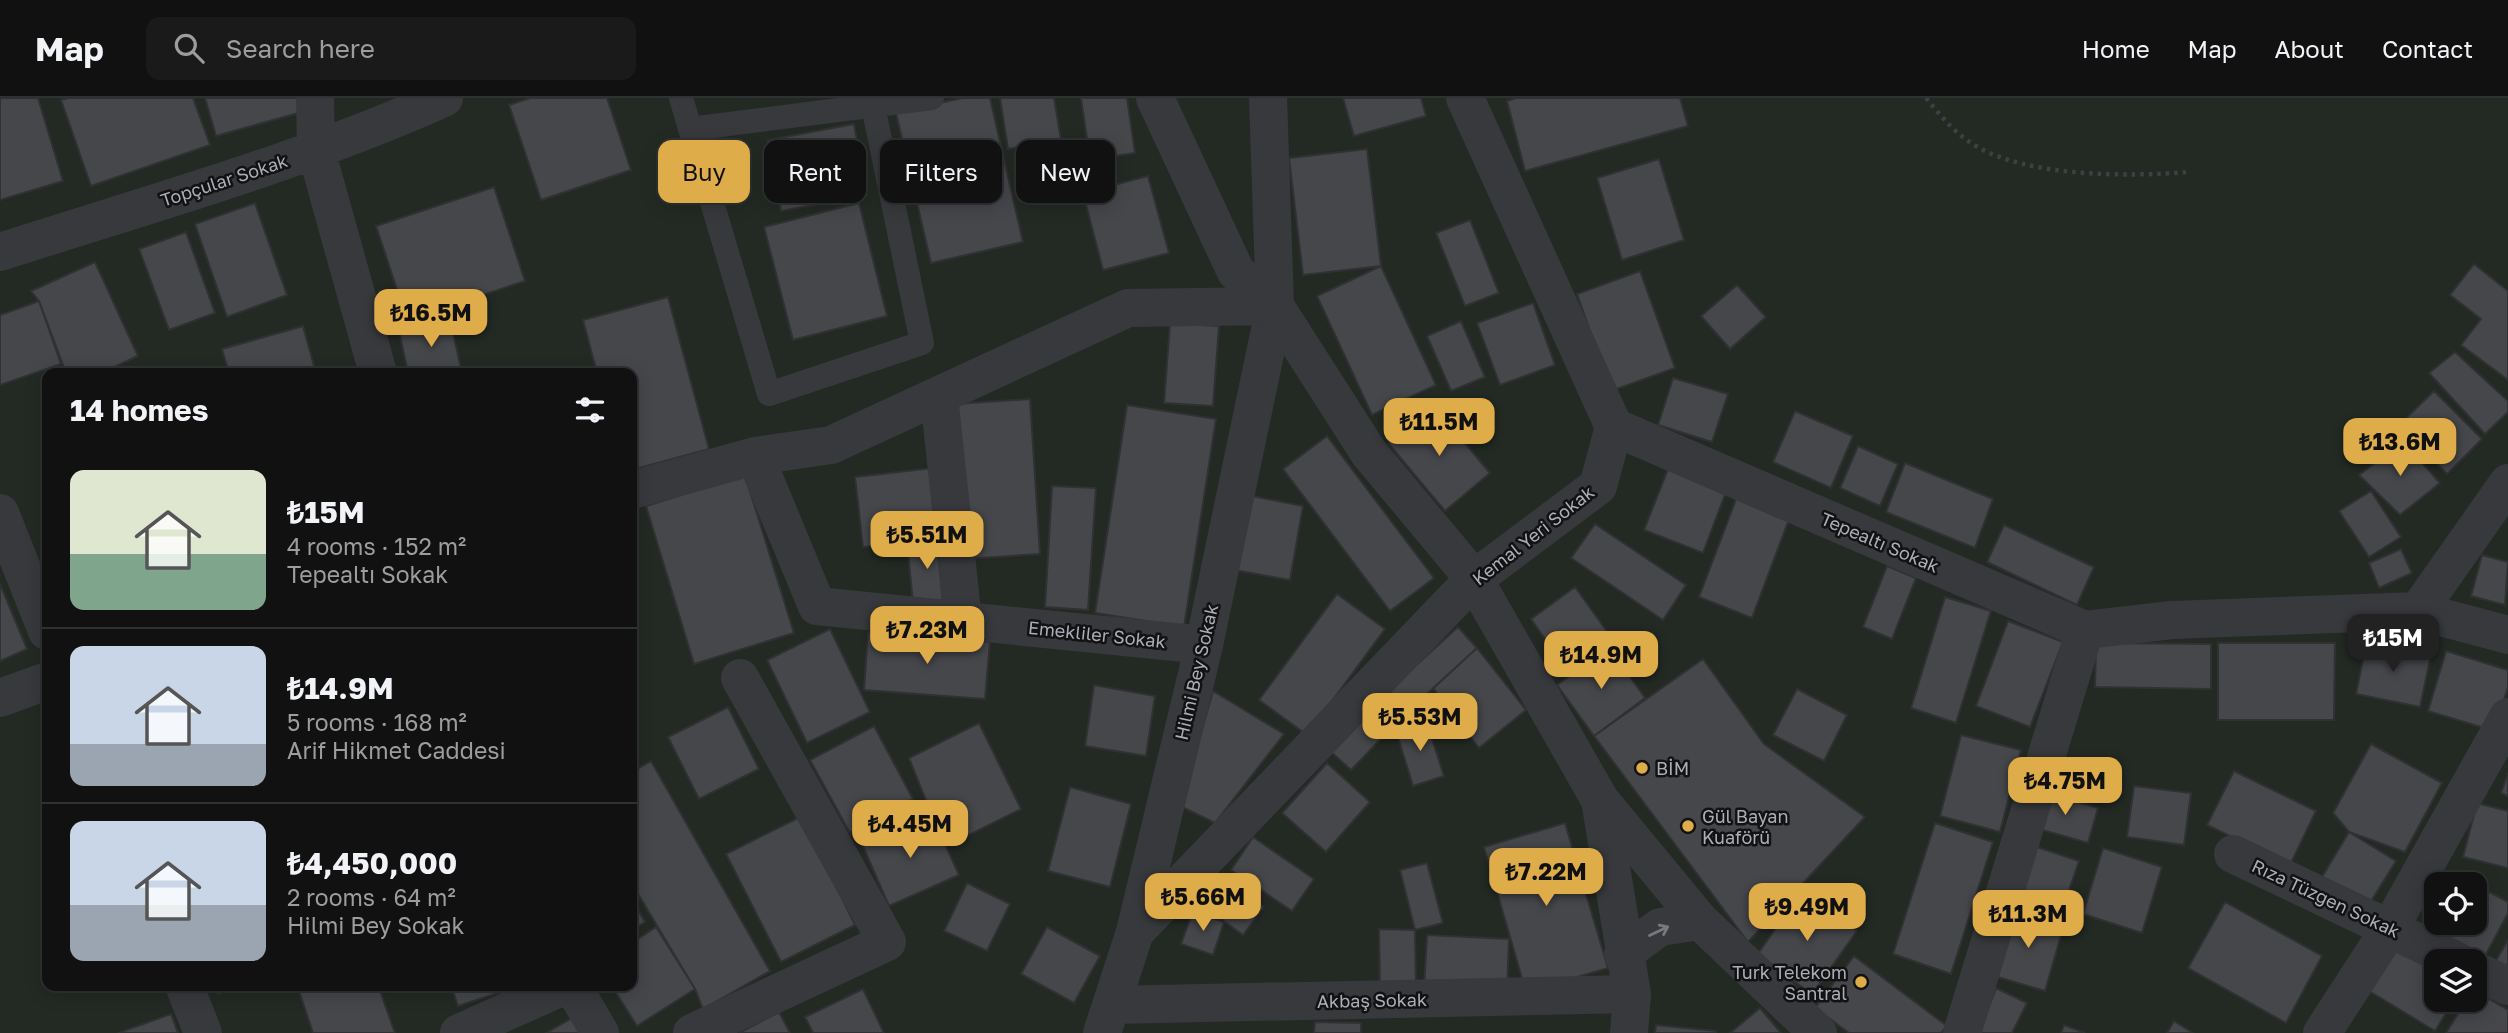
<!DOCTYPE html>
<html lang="en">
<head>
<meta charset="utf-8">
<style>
	body { margin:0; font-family:"Golos Text",sans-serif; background:#1a1a1b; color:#f1f3f6; height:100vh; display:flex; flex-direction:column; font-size:26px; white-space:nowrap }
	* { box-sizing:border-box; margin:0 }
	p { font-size:23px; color:#9c9d9f }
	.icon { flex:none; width:38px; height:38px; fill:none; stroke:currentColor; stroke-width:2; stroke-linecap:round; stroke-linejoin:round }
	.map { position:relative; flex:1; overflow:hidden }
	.details { position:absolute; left:42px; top:270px; width:595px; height:623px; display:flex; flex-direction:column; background:#111112; border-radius:14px; box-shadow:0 4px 18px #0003,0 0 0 2px #303132 }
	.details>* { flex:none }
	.banner { position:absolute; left:658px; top:42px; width:665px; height:63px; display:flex; gap:14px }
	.tools { position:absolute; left:2424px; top:774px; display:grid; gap:14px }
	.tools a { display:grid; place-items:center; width:63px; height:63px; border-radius:14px; background:#111112; box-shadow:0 4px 18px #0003,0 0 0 2px #303132; font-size:35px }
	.price { position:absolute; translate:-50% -60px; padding:0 16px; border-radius:14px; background:#deac49; color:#111; font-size:23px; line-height:46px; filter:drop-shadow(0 2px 4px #0008) }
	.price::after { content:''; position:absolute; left:50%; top:42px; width:21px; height:16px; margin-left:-10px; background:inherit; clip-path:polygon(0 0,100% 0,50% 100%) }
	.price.active { background:#222; color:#fff }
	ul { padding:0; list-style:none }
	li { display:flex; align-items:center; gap:21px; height:175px; padding:0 28px }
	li+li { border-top:2px solid #303132 }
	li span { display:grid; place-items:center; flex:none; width:196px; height:140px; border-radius:14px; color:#555 }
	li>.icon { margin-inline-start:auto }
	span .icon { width:84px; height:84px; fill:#fffc; stroke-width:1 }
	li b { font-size:30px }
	h2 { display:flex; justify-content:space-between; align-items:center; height:84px; padding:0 28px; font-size:30px }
	.tag { padding:0 24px; border-radius:14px; background:#111112; box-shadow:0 4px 18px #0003,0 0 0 2px #303132; font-size:24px; line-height:63px }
	.tag.active { background:#deac49; color:#111 }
	header { display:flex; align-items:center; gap:42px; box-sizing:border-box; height:98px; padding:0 35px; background:#111112; border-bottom:2px solid #303132 }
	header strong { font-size:33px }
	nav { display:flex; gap:38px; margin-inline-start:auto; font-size:24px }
	.search { width:490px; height:63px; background:#1a1a1b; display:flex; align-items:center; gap:18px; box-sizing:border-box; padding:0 24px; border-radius:14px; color:#9c9d9f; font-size:26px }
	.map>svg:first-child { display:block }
</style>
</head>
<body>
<header>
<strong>Map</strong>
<div class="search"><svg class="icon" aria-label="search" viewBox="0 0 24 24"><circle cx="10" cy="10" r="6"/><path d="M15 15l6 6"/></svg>Search here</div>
<nav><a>Home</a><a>Map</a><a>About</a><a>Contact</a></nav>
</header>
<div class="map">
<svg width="2508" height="935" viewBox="0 0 2508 935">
	<rect width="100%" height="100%" fill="#171718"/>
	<path fill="#232a24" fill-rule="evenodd" d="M0,0h2508v935h-2508zM47,275h585v612h-585zM2436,786h38v38h-38zM2436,863h38v38h-38z"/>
	<path fill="#46474b" stroke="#313134" stroke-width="2" d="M0,0h38l25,83 -63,19z
		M68,0h125l17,47 -119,41 -30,-86z
		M205,0h93l4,14 -86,24z
		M530,0h77l24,72 -90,30 -32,-95z
		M962,0h28l33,144 -92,21 -35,-150z
		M1000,0h54l7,42 -53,9z
		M1081,0h46l8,55 -45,7z
		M1343,0h78l5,18 -72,20z
		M1516,0h164l8,28 -163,45 -18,-70z
		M854,26l13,71 -86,16 -13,-71z
		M1367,51l14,117 -78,9 -14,-117z
		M1659,61l25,81 -62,20 -25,-82z
		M1148,78l21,77 -66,17 -20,-77z
		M494,89l31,94 -118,39 -31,-94z
		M255,105l32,92 -60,22 -32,-93z
		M859,105l28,113 -94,24 -29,-113z
		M1470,122l29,73 -34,13 -29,-73z
		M186,134l29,81 -46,17 -30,-81z
		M95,164l43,94 -37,17h-35l-27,-72 -8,-10z
		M2474,166l34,27v89l-47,-35 20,-26 -31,-24z
		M1381,168l55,119 -64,30 -55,-119z
		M1640,173l35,97 -64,23 -34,-97z
		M1737,187l29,32 -36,32 -29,-33z
		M668,199l41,152 -77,21v-97h-35l-14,-53z
		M39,203l22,63 -61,21v-70z
		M1533,205l22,62 -55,20 -23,-62z
		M450,221l12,54h-54l-9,-42z
		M1461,223l24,56 -34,14 -24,-55z
		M1170,225l49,3 -6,80 -49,-3z
		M303,228l13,47h-87l-7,-24z
		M2455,254l53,49v11l-23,22 -56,-61z
		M1673,280l55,16 -16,48 -54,-17z
		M2434,293l48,48 -35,35 -48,-49z
		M1030,301l10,155 -74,5 -11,-155z
		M1127,307l89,14 -32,208 -89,-14z
		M1433,307l57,68 -45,38 -57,-68z
		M1795,313l58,25 -22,52 -58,-26z
		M1327,338l107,142 -44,33 -107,-142z
		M2403,343l37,42 -40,32 -41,-40z
		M1858,348l40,18 -18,42 -40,-18z
		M1905,365l88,36 -18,49 -89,-36z
		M933,370l7,71 -77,8 -8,-70z
		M1668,371l58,23 -23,61 -59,-23z
		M745,377l49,158 -100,31 -48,-158z
		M1052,388l44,2 -8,122 -43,-3z
		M2371,393l30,46 -32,20 -30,-46z
		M1738,396l53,20 -39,104 -53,-21z
		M1247,397l56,11 -13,74 -56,-10z
		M1595,426l91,61 -23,35 -92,-62z
		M2004,427l90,42 -17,38 -90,-43z
		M940,441l6,61 -33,3 -6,-60z
		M2401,451l11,24 -33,15 -10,-25z
		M2482,457l26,7 -3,43 -34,-9z
		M1887,468l29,12 -24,61 -29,-12z
		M0,486l27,65 -27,12z
		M1575,489l36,50 -45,32 -35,-50z
		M1337,496l48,35 -78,106 -48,-35z
		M1945,499l46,14 -35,112 -45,-15z
		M2008,523l55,21 -33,85 -54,-21z
		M1458,529l19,21 -77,71 -20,-21z
		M830,531l40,83 -63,31 -40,-83z
		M868,534l122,10 -5,57 -121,-9z
		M2367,542l64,15 -11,52 -64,-13z
		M2096,545l115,1v45l-116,-2z
		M2218,545h117l-1,77h-116z
		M1609,549l36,51 -51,38 -37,-51z
		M1477,550l49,62 -47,38 -46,-60z
		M2446,553l62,19v17l-14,44 -66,-20z
		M1703,561l61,85 101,73 -117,125 -154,-206z
		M1094,587l61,11 -9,60 -61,-10z
		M1797,591l50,26 -23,46 -51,-26z
		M1213,593l71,43 -69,89 -35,-17z
		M1373,606l27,15 -49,51 -22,-20z
		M728,609l31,62 -60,30 -31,-62z
		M1426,622l18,56 -31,10 -17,-55z
		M979,625l42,86 -70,35 -20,-31 -22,-55z
		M874,628l39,73 -63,34 -40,-73z
		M1961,637l60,15 -21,82 -60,-16z
		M2371,646l71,39 -37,69 -56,-20 -16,-19z
		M651,663l119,210 -67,38 -8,-20 -63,-105v-112z
		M1327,665l43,39 -44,50 -44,-39z
		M2234,673l82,40 -26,54 -83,-40z
		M2508,675v23l-7,-3z
		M2134,688l57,7 -7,52 -57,-8z
		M1070,689l61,17 -21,83 -62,-16z
		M2043,693l55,17 -10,35 -56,-16z
		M2477,705l31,8v57l-45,-11z
		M931,715l28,62 -70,31 -27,-62z
		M802,718l53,109 -74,37 -55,-108z
		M1565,725l43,145 -82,24 -42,-145z
		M1935,725l58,19 -42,132 -58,-20z
		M2349,734l47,29 -28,45 -46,-29z
		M1253,739l61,42 -22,32 -61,-41z
		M2034,748l45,15 -19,56 -45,-15z
		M2103,750l59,19 -20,66 -59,-19z
		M1427,765l16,60 -28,7 -15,-60z
		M1225,780l39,29 -21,28 -39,-28z
		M967,785l43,21 -23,47 -43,-20z
		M2474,786l34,18v11l-26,49 -53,-28 7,-13 38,1z
		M1801,794l56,39 -45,63 -55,-39z
		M632,801l13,23 -13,8z
		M2225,804l97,54 -36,67 -98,-55z
		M2011,812l53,15 -19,66 -54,-16z
		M1193,813l31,11 -11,33 -32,-11z
		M656,829l39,62 -58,37 -26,-41h21v-42z
		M1047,829l53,29 -26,47 -53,-29z
		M1379,831l36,1 1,58h-36z
		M1427,837l82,4 -2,53 -83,-3z
		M2508,842v33l-14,-9z
		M2396,846l40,23v32h19l-20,32 -66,-40z
		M1854,858l93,70 -6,7h-92l-34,-25z
		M214,887h25l-21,9z
		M297,887h81l17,48h-82z
		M451,887h71l-64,21z
		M1996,890l31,15 -15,30h-33z
		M863,891l21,44h-71l-8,-16z
		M2474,892l34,20v23h-62l21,-34h7z
		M1760,910l21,25h-51z
		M779,914l11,21h-51z
		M171,916l7,19h-60z
		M572,920l9,15h-35z
		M2174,923l19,12h-26z
		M1315,924l46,1v10h-47z
		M1656,927l60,6v2h-61z
		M2064,927l21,8h-24z"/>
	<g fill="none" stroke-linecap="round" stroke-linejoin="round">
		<path stroke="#3e4044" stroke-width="4.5" stroke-dasharray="3.5 5" stroke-linecap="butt" d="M1926,0c15,18 29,36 50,48 52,31 152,31 212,26"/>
		<path stroke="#38393d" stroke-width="24" d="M681,0l88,296 153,-51 -49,-237
			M690,31l242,-31"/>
		<path stroke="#38393d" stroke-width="38" d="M315,0l1,52 62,223
			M1465,0l149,329 471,203 87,-10 246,-9 90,24
			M0,154c149,-48 301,-90 444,-154
			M939,298l24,225
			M755,358l62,150 387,39
			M632,392l123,-34 76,-11 297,-137 147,-2
			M0,415l47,118
			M2418,513l90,-128
			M0,600l47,-17
			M1600,702l32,194 -3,39
			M2233,756l224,107
			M1135,834l339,-353 124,-93 16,-59
			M1623,856l37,-27 40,-6
			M2474,872l34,16
			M184,887l19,48
			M572,887l28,48
			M1112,907l520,-11
			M459,935l107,-48
			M692,935l195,-91 -147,-264
			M1102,935l33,-101 69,-287 71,-339 -7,-208
			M1962,935l123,-403
			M2322,935l68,-105 118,-211"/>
		<path stroke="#38393d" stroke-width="38" d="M1155,0l81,174 39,34 94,147 105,126 126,221 100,121 118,112"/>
	</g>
	<defs><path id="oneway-shaft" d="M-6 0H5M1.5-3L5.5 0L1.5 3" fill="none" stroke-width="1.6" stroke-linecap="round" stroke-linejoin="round" transform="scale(1.75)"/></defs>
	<use stroke="#777980" href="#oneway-shaft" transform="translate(1659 833) rotate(-25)"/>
	<g fill="#deac49" stroke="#121213" stroke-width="2.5">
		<circle cx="1642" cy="670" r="7"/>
		<circle cx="1688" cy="728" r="7"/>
		<circle cx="1861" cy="884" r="7"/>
	</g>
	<g text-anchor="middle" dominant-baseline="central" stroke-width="5" stroke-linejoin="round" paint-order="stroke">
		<g font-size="18" fill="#aaaeb7" stroke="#121213">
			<text transform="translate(224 82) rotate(-18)">Topçular Sokak</text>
			<text transform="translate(1533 437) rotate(-38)">Kemal Yeri Sokak</text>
			<text transform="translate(1880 444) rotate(23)">Tepealtı Sokak</text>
			<text transform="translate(1097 536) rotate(6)">Emekliler Sokak</text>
			<text transform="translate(1196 574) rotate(-77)">Hilmi Bey Sokak</text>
			<text transform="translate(2326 800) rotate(25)">Rıza Tüzgen Sokak</text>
			<text transform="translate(1372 902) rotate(-1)">Akbaş Sokak</text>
		</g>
		<g font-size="18" fill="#aaaeb7" stroke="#121213" text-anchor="start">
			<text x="1656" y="670">BİM</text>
			<text x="1702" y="718">Gül Bayan<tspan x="1702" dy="21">Kuaförü</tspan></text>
			<text x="1847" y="874" text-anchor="end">Turk Telekom<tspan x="1847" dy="21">Santral</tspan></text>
		</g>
	</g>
</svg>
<div class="tools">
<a><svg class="icon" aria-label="locate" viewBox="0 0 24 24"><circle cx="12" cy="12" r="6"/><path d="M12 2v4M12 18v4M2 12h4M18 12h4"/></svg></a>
<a><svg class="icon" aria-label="layers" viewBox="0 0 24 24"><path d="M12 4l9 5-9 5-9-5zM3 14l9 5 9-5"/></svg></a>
</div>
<b class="price" style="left:431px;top:251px">₺16.5M</b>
<b class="price" style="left:1439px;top:360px">₺11.5M</b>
<b class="price" style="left:2400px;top:380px">₺13.6M</b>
<b class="price" style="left:927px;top:473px">₺5.51M</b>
<b class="price" style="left:927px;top:568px">₺7.23M</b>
<b class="price active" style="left:2393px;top:576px">₺15M</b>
<b class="price" style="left:1601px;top:593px">₺14.9M</b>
<b class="price" style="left:1420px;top:655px">₺5.53M</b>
<b class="price" style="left:2065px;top:719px">₺4.75M</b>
<b class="price" style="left:910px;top:762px">₺4.45M</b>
<b class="price" style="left:1546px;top:810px">₺7.22M</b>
<b class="price" style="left:1203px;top:835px">₺5.66M</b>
<b class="price" style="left:1807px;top:845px">₺9.49M</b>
<b class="price" style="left:2028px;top:852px">₺11.3M</b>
<div class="banner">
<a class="tag active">Buy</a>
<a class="tag">Rent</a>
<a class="tag">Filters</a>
<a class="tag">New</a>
</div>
<section class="details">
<h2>14 homes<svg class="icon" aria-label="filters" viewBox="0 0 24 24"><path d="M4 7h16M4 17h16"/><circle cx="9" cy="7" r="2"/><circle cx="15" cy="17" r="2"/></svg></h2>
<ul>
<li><span style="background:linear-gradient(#dfe7d0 60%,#7fa58c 0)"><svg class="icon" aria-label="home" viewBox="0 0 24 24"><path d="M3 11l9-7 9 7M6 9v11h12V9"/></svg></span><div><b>₺15M</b><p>4 rooms · 152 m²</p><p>Tepealtı Sokak</p></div></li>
<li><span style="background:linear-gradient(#c9d6e8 70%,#9aa5b1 0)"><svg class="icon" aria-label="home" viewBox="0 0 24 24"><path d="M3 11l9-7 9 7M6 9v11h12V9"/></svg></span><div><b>₺14.9M</b><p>5 rooms · 168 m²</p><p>Arif Hikmet Caddesi</p></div></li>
<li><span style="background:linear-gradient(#c9d6e8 60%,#9aa5b1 0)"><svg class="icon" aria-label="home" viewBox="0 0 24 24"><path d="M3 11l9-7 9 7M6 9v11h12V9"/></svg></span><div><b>₺4,450,000</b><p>2 rooms · 64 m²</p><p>Hilmi Bey Sokak</p></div></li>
</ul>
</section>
</div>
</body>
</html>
